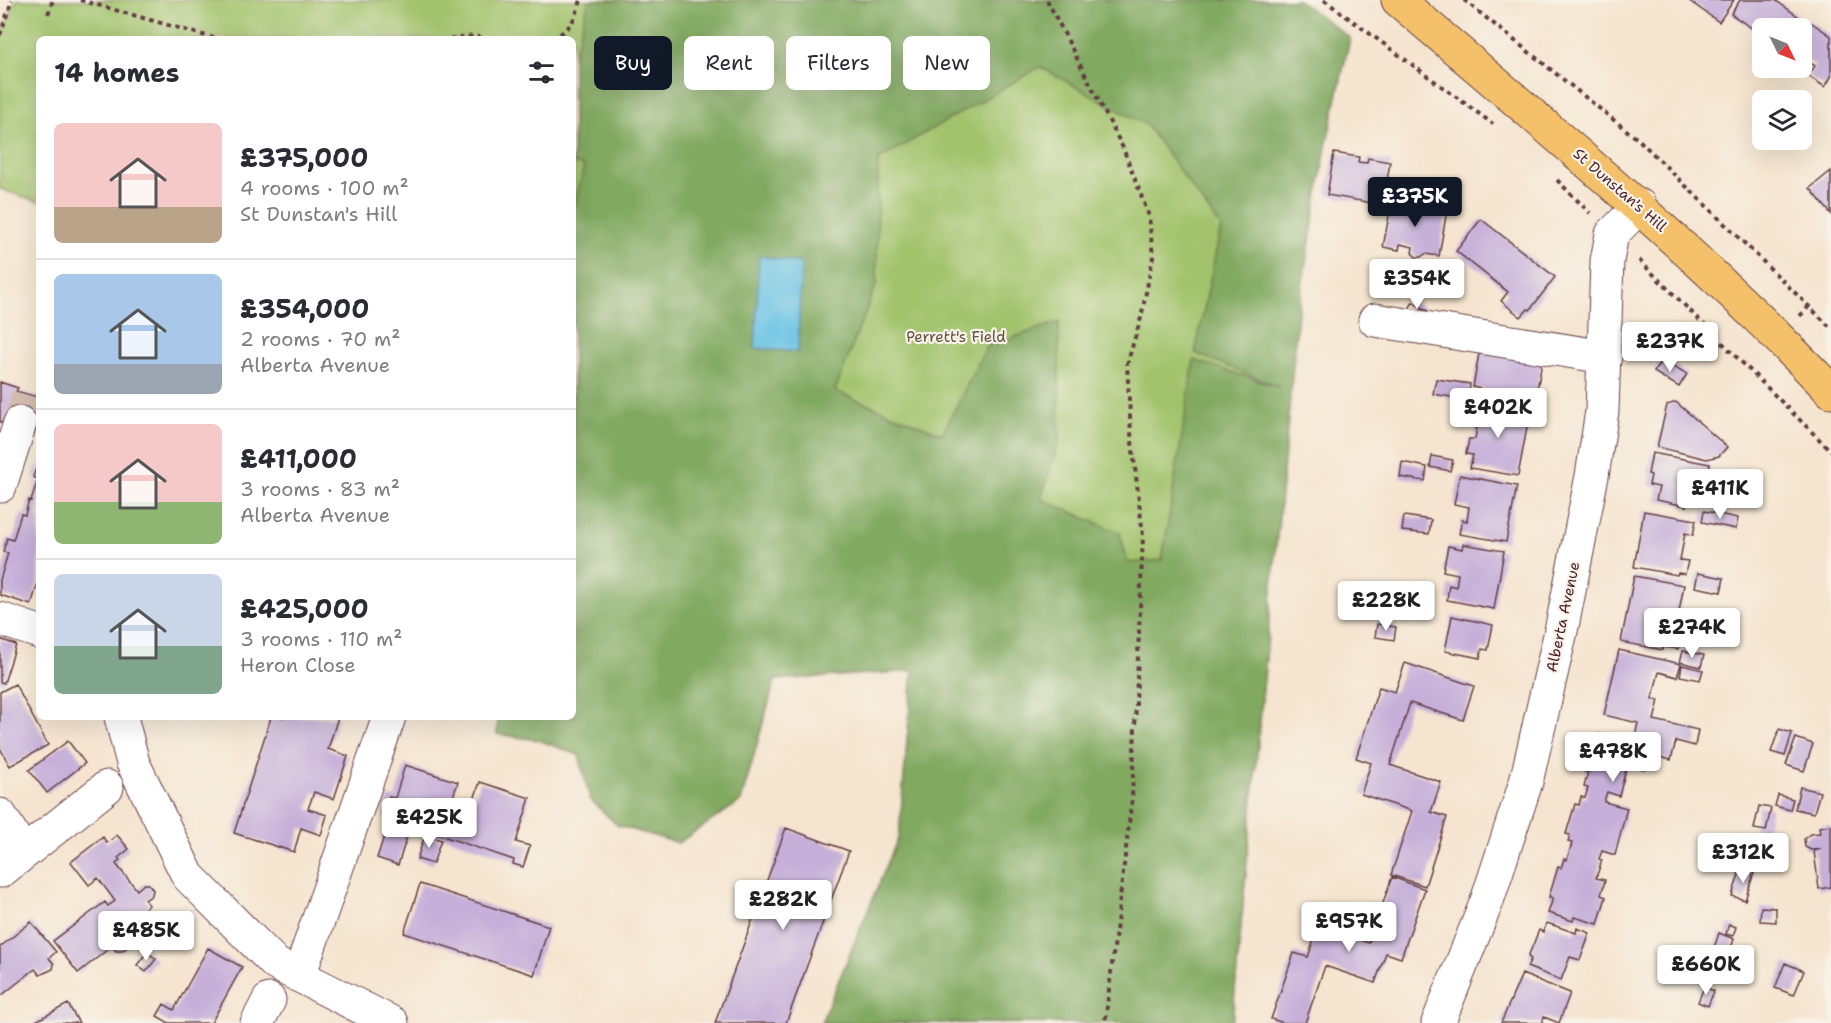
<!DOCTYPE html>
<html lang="en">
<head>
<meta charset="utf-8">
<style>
	body { margin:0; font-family:"Shantell Sans",sans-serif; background:#f2f2f3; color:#2b2b33; height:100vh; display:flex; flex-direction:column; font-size:22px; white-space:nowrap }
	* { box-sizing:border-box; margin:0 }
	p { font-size:20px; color:#7c7c81 }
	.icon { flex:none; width:33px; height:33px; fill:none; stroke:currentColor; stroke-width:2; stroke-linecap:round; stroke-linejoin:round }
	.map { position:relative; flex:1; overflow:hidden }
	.panel { position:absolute; left:36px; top:36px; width:540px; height:684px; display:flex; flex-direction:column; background:#fff; border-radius:9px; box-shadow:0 6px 24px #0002 }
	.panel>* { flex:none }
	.guide { position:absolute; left:594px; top:36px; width:570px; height:54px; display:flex; gap:12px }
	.needle { width:39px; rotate:133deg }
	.tools { position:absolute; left:1752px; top:18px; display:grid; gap:12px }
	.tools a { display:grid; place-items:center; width:60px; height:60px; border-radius:9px; background:#fff; box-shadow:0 6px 24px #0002; font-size:30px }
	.price { position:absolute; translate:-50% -51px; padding:0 14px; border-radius:6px; background:#fff; color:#222; font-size:20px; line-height:39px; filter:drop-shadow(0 2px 3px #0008) }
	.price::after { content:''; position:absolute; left:50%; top:36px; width:18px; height:14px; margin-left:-9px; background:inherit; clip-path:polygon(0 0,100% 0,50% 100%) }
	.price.active { background:#111827; color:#fff }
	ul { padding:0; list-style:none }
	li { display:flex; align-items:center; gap:18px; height:150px; padding:0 18px }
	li+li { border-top:2px solid #e1e1e2 }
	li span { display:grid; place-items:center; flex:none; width:168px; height:120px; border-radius:9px; color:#555 }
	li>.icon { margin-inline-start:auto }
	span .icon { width:72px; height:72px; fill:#fffc; stroke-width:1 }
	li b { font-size:26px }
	h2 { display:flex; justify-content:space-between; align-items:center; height:72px; padding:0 18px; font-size:26px }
	.chip { padding:0 21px; border-radius:9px; background:#fff; box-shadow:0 6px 24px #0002; font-size:21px; line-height:54px }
	.chip.active { background:#111827; color:#fff }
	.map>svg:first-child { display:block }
</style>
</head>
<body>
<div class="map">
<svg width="1831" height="1023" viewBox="0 0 1831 1023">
	<rect width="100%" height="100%" fill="#f7f3e8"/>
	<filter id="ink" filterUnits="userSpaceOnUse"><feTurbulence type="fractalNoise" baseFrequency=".0167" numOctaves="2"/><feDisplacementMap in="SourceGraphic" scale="12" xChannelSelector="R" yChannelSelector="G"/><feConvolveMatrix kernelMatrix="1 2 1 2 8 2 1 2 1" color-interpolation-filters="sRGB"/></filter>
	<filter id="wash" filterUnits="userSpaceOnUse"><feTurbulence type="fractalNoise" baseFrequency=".008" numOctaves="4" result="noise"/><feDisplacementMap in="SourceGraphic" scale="24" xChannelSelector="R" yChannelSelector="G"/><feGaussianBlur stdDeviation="1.35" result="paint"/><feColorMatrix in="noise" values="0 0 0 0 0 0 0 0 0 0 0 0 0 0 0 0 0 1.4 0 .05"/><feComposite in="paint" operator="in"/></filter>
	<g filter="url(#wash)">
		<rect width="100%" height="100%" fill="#f5e4cf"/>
		<path fill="#a2c36c" stroke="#76714c" stroke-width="1.5" d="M16,0h1282l52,38 -24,108 -28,164 -66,713h-411l78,-187 14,-165 -138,9 -34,121 -63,42 -61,-18 -27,-26 -11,-44 -40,-15 -42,-6 1,-17h75v-678h-534v163l-39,-13v-152z"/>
		<path fill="#81a960" stroke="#666446" stroke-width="1.5" fill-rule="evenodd" d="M589,0h709l52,38 -24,108 -28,164 -66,713h-411l78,-187 14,-165 -138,9 -34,121 -63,42 -61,-18 -27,-26 -11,-44 -40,-15 -42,-6 1,-17h75v-505l11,-46 -11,-3v-105zM1040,67l106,58 75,102 -26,126 84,34 -85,-27 -32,200 -34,3 -8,-30 -79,-34 18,-59v-118l-72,24 -45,88 -107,-43 42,-109 1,-122z"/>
		<path fill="#67c3e5" stroke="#587188" stroke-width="1.5" d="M759,256l42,7 -3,89 -43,-4z"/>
		<g id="blocks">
			<path fill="#c6b0d9" d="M1688,0h46l-15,22z
				M1740,0h35l24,17 -8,11h-29v7l-31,-21z
				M1809,21l22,15v41l-6,10 -17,-11 7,-10 -13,-9v-24z
				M1334,153l25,4 -1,5 9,1 1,-5 22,4 -7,43 -56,-10z
				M1831,171v43l-21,-26z
				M1392,200l55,10 -8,46 -14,-2 -4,3h-5l-4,-4 1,-6 -13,-3 -1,6 -16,-3z
				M1481,219l74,58 -25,33 -2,-1 -7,8 -20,-16 7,-9 -52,-41z
				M1413,302l18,11 -25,1z
				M1480,348l63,8 -8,46 -51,-8v-4l-11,-3z
				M1662,359l25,15 -8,13 -25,-15z
				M1436,379l34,5 -2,16 -35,-6z
				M0,382l18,6 -2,3 21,6 2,-5v40l-39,-10z
				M1473,401l57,10 -12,65 -48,-8 3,-13 -7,-1 3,-15h6l4,-25 -8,-1z
				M1676,402l51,45 -8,9 -12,3 -50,-12 10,-42z
				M1652,453l58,11 -7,31 -14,-3 -3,14 -30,-6 3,-13 -10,-2 2,-10 -3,-1z
				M1432,456l21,4 -3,11 -20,-4z
				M1402,462l25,5 -2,14 -25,-4z
				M37,465l2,1v114l-8,25 -31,-10v-15l8,-27 -5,-1 4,-14 6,2 8,-26 4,1 4,-15 2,1 7,-22 -5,-2z
				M1460,475l57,11 -11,56 -47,-8 3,-14 5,1 2,-14 -15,-3z
				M1644,511l52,9 -3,15 -8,-2 -5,27 8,1 -3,13 -7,-1 -1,2 -43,-8z
				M1704,511l34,7 -2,11 -34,-7z
				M1404,516l27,4 -2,14 -27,-3z
				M1463,544l41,7 -10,58 -47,-9 2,-15 7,2 2,-13 -15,-3 5,-25 14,3z
				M1698,573l26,5 -3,14 -26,-5z
				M1634,576l50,9 -7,37 6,2 -5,25 -15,-2v3l-42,-8z
				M1452,616l41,9 -5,25 -6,-1 -2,9 -35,-7z
				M1377,624l19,3 -2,13 -19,-3z
				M0,639l16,6 -12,38 -4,-1z
				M1619,650l62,14 -4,13 -18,-5 -7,27 7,1 -5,20 44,10 -3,16 -19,-5 -5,19 -23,-6 -4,15 -17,-4 -8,31 -12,-4 -3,10 23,6 -12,47 -13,-4 -3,8 3,1 -6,18 9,2 -4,15 5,2 -8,27 -24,-7 -1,4 -25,-8 5,-15 -4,-1 9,-30 3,1 3,-9 3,1 5,-17 -4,-1 2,-7 -4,-1 9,-30 4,1 2,-8 4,1 3,-10 -4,-1 4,-15h-3l8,-31 3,1 2,-8 34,8 4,-10 2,-9 -34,-8z
				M1683,651l21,4 -3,12 -21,-5z
				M1405,663l69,23 -11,34 -53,-17 -20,62 51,17 -10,30 16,5 -22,69 -34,-11 21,-64 -51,-17 10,-31 -15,-5 23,-71 16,5z
				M1682,665l21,5 -3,10 -20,-4z
				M15,684l33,61 -38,21 -10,-18v-56z
				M271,717h67l-10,32 20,7 -14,43 -20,-7 -6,17 19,6 -6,20 -20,-7 -7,24 -60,-19z
				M1779,729l13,4 -7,23 -14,-4z
				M1796,738l17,6 -9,27 -18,-6z
				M68,741l17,22 -38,30 -18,-23z
				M405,765l53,17 -12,35 20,6 14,-41 50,16 -14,44 14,4 -7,21 -10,-3 1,-4 -131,-44 6,-19 6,1z
				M1800,787l20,5 -6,21 -19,-4z
				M1778,795l15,4 -3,11 -15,-4z
				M1759,806l12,2 -5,23 -12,-2z
				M388,824l21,6 -11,35 -21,-7z
				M1831,825v62l-12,2 -5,-38 7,-2 -10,1 -6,-3 -1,-8 6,-5 10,-1 -1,-6z
				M786,828l63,23 -63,172h-71z
				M117,835l12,14 -11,9 2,2 -4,4 21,26 7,-6h5l4,6 -1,5 -7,5 4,5 -10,8 7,10 -1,8 -6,5 -10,-2 3,3 -1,7 -9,7h-6l-4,-5 -34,27 -25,-32 52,-39 3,4 7,-5 -17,-23 -9,7 -18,-23 32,-25 4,6z
				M425,835l16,5 -8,24 -16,-5z
				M1741,868l13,5 -9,27 -13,-4z
				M1392,877l33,12 -24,69 -15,-5 -11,30 -50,-17 -20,57h-21l-13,-4 23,-66 14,4 11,-31 50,17z
				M420,884l129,42 -15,49 -130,-42z
				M1761,907l15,1v14l-16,-1z
				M31,922l25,30 -7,6 5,6 -1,5 -13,6 -5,-6 -33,26 -2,-2v-46z
				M1547,923l29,10 1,-5 13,5 -10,27 -10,-3 -9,23 -34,-13 4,-8 -3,-2 11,-27 4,2z
				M1729,924l7,3 -3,9 -7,-2z
				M150,925l17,2 -1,12 -17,-2z
				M1719,933l15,6 -5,15 -15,-6z
				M208,948l34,19 -31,56h-42l-12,-7 7,-12 10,6z
				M147,952l9,7 -10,13 -9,-7z
				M1785,963l19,8 -10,24 -19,-7z
				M1522,974l48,19 -11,30 -15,-6 -2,6h-41z
				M1704,987l10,4 -6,15 -10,-4z
				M68,1004l11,19h-47z"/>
		</g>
	</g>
	<g filter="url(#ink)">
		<use href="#blocks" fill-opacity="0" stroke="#643d44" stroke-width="1.5"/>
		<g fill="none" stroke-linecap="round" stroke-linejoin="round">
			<path stroke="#d3bdae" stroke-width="33" stroke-dasharray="33 16" stroke-linecap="butt" d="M20,423l8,-28"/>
			<g stroke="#643d44" stroke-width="35">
				<path id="minor" d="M1375,320l230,37
					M0,486l20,-63
					M0,619l39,13
					M121,717l12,46 55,113 88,88 116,59
					M0,815l12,19 3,26 -14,11
					M15,860l92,-73
					M299,976l90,-259
					M257,1023l12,-23
					M1438,1023l49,-122 39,-119 35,-151 31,-155 10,-65 5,-150 5,-27 28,-28"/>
			</g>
			<g stroke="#643d44" stroke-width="35">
				<path id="highway" d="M1398,0c148,126 298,251 433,391"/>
			</g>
			<path stroke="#643d44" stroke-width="4" stroke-dasharray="4.5 4.5" stroke-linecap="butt" d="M80,0l137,39
				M1047,0l76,148 26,68 4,41 -12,61 -14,46 4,69 12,103 -11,262 -27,225
				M1324,0l169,124
				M1464,0l176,141 191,187
				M48,14l5,-14
				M0,35l12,-35
				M450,39l25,-3 10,3
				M552,39c19,-10 23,-20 29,-39
				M1557,180l33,33
				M1639,260l192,191
				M1800,316l10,-11"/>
			<use href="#minor" stroke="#fff" stroke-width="33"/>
			<use href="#highway" stroke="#f4c16a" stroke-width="33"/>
		</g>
	</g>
	<g text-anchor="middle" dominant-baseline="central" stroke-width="4.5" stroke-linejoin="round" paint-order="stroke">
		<g font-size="15" fill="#4a1f2b" stroke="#f7f3e8">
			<text transform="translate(1620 190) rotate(41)">St Dunstan's Hill</text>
			<text transform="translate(1563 617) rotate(-78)">Alberta Avenue</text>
		</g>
		<g font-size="15" fill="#64503e" stroke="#f7f3e8">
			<text x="956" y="337">Perrett's Field</text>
		</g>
	</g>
</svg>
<div class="tools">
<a><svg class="needle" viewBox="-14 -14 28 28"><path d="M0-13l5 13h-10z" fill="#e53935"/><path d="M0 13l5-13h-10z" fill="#7c7c81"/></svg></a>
<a><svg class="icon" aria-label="layers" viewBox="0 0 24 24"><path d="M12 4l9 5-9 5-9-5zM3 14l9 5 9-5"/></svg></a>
</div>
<b class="price active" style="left:1415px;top:228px">£375K</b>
<b class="price" style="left:1417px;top:310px">£354K</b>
<b class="price" style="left:1670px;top:373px">£237K</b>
<b class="price" style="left:1498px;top:439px">£402K</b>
<b class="price" style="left:1720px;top:520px">£411K</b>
<b class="price" style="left:1386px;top:632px">£228K</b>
<b class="price" style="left:1692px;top:659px">£274K</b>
<b class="price" style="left:1613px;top:783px">£478K</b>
<b class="price" style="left:429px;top:849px">£425K</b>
<b class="price" style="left:1743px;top:884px">£312K</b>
<b class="price" style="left:783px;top:931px">£282K</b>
<b class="price" style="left:1349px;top:953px">£957K</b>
<b class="price" style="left:146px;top:962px">£485K</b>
<b class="price" style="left:1706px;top:996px">£660K</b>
<div class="guide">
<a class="chip active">Buy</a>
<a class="chip">Rent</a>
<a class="chip">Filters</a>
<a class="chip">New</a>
</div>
<section class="panel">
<h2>14 homes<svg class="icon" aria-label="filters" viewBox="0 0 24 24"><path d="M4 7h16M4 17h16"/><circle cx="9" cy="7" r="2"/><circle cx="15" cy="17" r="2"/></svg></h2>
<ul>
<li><span style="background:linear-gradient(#f6c9c9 70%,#b9a48a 0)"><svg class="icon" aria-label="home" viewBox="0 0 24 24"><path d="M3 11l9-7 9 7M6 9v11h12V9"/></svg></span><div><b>£375,000</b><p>4 rooms · 100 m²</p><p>St Dunstan's Hill</p></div></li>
<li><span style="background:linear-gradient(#a9c7e8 75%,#9aa5b1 0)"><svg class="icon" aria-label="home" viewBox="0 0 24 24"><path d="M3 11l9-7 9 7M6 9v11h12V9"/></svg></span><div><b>£354,000</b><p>2 rooms · 70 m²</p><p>Alberta Avenue</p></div></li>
<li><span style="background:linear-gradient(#f6c9c9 65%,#8fb573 0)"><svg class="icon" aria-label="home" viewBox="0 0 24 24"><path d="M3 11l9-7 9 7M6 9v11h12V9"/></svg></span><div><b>£411,000</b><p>3 rooms · 83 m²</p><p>Alberta Avenue</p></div></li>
<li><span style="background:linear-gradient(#c9d6e8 60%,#7fa58c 0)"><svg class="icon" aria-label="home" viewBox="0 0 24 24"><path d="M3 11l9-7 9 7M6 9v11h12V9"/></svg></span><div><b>£425,000</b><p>3 rooms · 110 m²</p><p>Heron Close</p></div></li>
</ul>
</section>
</div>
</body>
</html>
